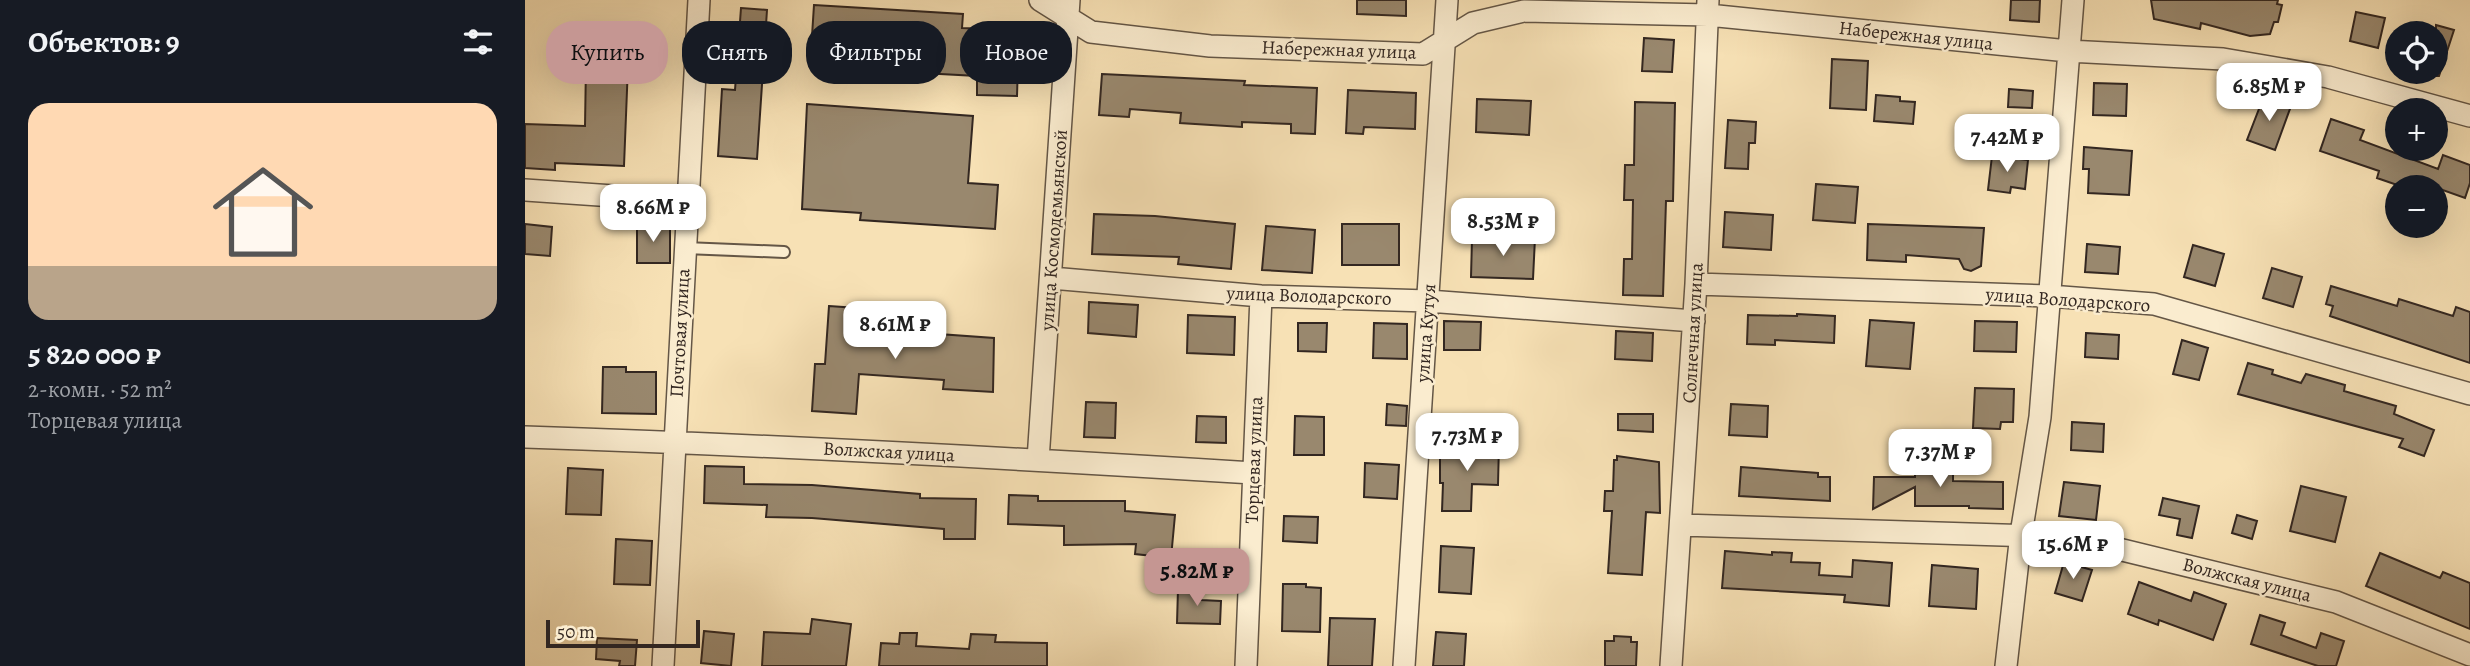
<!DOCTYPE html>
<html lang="ru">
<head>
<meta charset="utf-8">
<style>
	body { margin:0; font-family:Alegreya,serif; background:#242831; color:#f1f3f6; height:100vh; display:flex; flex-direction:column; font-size:26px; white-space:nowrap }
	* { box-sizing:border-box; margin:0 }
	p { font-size:23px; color:#9ea1a6 }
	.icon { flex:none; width:38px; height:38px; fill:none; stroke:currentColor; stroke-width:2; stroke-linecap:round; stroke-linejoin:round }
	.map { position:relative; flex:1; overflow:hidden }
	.side { display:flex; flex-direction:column; background:#171b24; width:525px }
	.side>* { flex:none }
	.banner { position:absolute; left:21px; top:21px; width:665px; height:63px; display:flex; gap:14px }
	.controls { position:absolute; left:1860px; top:21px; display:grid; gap:14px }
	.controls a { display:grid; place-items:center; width:63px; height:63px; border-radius:50%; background:#171b24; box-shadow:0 7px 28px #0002; font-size:35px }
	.scale { position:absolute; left:21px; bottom:18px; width:154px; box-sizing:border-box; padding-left:7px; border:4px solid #332721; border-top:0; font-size:19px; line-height:24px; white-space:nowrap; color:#332721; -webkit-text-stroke:5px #faeccf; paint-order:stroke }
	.price { position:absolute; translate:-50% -60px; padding:0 16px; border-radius:14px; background:#fff; color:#222; font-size:23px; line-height:46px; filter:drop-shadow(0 2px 4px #0008) }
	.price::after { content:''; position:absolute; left:50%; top:42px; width:21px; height:16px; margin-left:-10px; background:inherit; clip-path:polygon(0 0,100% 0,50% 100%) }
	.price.current { background:#c59692; color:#111 }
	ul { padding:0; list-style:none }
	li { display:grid; align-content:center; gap:14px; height:371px; padding:0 28px }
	li span { display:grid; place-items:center; height:217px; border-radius:21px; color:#555 }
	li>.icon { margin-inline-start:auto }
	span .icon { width:126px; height:126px; fill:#fffc; stroke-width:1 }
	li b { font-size:30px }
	h2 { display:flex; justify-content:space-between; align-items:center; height:84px; padding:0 28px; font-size:30px }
	.chip { padding:0 24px; border-radius:28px; background:#171b24; box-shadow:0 7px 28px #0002; font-size:24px; line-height:63px }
	.chip.current { background:#c59692; color:#111 }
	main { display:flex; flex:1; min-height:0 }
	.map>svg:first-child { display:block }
</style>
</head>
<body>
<main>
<section class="side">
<h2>Объектов: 9<svg class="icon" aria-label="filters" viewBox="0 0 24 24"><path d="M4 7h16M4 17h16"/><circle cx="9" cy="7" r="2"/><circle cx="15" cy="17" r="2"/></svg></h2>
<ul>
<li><span style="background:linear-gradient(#ffd9b3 75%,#b9a48a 0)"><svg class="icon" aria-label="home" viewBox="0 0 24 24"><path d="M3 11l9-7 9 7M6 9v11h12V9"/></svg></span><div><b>5 820 000 ₽</b><p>2-комн. · 52 m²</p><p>Торцевая улица</p></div></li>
</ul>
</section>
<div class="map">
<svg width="1945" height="666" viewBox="0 0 1945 666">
	<rect width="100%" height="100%" fill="#f7e1b5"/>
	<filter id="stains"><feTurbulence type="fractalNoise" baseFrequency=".00286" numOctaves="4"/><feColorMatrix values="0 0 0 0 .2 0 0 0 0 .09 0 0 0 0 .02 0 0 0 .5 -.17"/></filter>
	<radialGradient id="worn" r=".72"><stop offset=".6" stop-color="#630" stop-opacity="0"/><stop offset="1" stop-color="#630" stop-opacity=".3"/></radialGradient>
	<path fill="#99886e" stroke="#332721" stroke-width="2" d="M832,0h49v16l-49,-2z
		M1486,0h29l-1,22 -29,-2z
		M1626,0h127l-1,4 5,1 -4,17h-4l-4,12 -20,2 -49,-13 -1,6 -46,-10z
		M289,5l149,9 -1,14 57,2 -2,66 -40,-1v-19l-167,-9z
		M216,8l26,2 -10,149 -39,-3 4,-67 13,1z
		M1831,12l29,6 -7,30 -28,-7z
		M1911,25l18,5 -15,46h-3z
		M1119,38l30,2 -2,32 -30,-1z
		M1307,59l36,2 -2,49 -36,-2z
		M61,64l42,1 -4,101 -69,-3v7l-30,-2v-44l60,2z
		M577,74l143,7 -1,4 73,3 -2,46 -24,-1v-9l-49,-2v5l-62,-4 1,-10 -51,-4 -1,8 -30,-2z
		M1569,83l33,1 -1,32 -33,-1z
		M1484,89l24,2 -1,17 -24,-1z
		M823,90l68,3 -1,36 -51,-2 -1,7 -17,-1z
		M1351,95l24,2v4l15,1 -2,22 -39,-3z
		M1739,96l27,10 -16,44 -28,-10z
		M952,99l54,2 -2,34 -53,-3z
		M1110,102l40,1 -2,98h-7l-3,95 -40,-1 1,-36h8l1,-59h-9l1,-35h9z
		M282,104l166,12 -5,67 30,2 -3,44 -135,-9 1,-7 -59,-4z
		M1806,119l33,11 -4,10 78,29 5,-14 27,10v18l-5,15 -53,-19 -3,8h-6l-26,-9 2,-7 -59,-20z
		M1203,120l28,2 -1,21h-6l-1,26 -23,-1z
		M1559,147l48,4 -3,44 -41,-2 1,-24h-6z
		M1467,156l36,4 -3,29 -14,-2 -1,6 -22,-3z
		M1291,184l42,3 -3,36 -42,-3z
		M1200,212l48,3 -2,35 -48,-3z
		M569,214l61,2 80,8 -4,45 -53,-5 1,-7 -87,-3z
		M0,224l27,3 -2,29 -25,-2z
		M112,224h33v39h-33z
		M817,224h57v41h-57z
		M1343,224l116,4 -3,38 -10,5 -7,-2 -5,-10 -53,-4v7l-39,-2z
		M741,226l49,4 -3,43 -50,-3z
		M982,237l28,1 -2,41 -62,-2 1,-38 35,2z
		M1562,244l33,3 -2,27 -33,-2z
		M1668,245l31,9 -9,32 -31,-9z
		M1747,268l30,9 -9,30 -30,-9z
		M1806,286l66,20 2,-7 54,17 3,-9 14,5v51l-140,-47 3,-10 -7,-2z
		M564,302l49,3 -2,32 -48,-4z
		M304,306l28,2 -2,20 139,10 -1,54 -50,-3 1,-9 -85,-6 -3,40 -44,-3 3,-47h10z
		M1272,314l38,2 -1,27 -59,-3v5l-28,-1 1,-29 49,1z
		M663,315l47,2 -1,38 -47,-2z
		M1345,320l44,3 -4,46 -44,-3z
		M919,321l37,1 -1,28h-36z
		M1450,321l42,1 -1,30 -42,-1z
		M773,323h29l-1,29 -28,-1z
		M849,323l33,1v35l-34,-1z
		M1091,331l37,2 -1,28 -37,-2z
		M1561,333l33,2 -1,24 -33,-2z
		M1657,340l26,8 -9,32 -26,-6z
		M1723,363l25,7 -1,4 29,9 5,-9 39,11 -1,6 52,15 -2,8 40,16 -10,26 -25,-9 4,-8 -165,-45z
		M78,367h23v5h30v42l-54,-1z
		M1450,388l39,1 -1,33h-12l-1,7 -27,-1z
		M561,402l30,1 -1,35 -31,-1z
		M862,404l20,2 -1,20 -20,-1z
		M1206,404l37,2 -1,31 -38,-2z
		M1093,414h35v18l-35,-2z
		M672,416l29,1v26l-30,-1z
		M770,416l29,1v38h-30z
		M1547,422l32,2 -1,28 -32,-2z
		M927,442l47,2 -1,41 -26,-1 -1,27h-29l1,-28h-3v-30h12z
		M1092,456l42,6 1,51 -14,-1 -4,63 -34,-2 4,-62h-8l1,-20h8l1,-31h3z
		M840,463l34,2 -2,34 -33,-2z
		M1390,465h38v16l50,1v27l-34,-1v-2h-54v-19l-42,22 1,-32h41z
		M180,466l39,1v17l68,1 108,9v4l56,1 -1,40h-31v-10l-132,-11 -46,-1 1,-12 -63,-2z
		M1216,467l77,6v4h12v24l-91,-5z
		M43,468l35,2 -2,45 -35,-1z
		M1539,482l36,4 -4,34 -37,-4z
		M1776,486l45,11 -11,45 -45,-11z
		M484,495l29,1v5h87v10l50,4 -4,43 -36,-4 1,-10 -72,1v-19l-56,-2z
		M1638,498l36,8 -7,32 -15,-3 3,-16 -21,-4z
		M1712,515l20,6 -5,18 -20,-6z
		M759,516l34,1 -1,26 -34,-2z
		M91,539l36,2 -2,44 -36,-1z
		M916,546l33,2 -3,46 -32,-2z
		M1200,551l47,4v-3l20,1 -1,9 29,1 -1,12 33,2 1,-17 39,3 -3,43 -45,-4 1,-7 -123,-7z
		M1855,553l60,25 3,-6 27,11v46l-104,-43z
		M1539,562l28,8 -10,31 -27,-8z
		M1407,565l46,4 -2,40 -47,-3z
		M1614,582l52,19 3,-9 32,12 -13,36 -54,-20 -1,5 -30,-11z
		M758,584h23v3l15,1 -1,44 -38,-1z
		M653,589h23v11l20,1 -1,23 -43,-1z
		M1735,615l25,8 -4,12 35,13 5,-15 23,8 -8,25h-18l-67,-22z
		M805,618l45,1 -3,47h-44z
		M287,619l39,5 -5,42h-84l2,-34 46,2z
		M179,631l30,3 -3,32 -30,-3z
		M911,632l30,2 -2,32h-31z
		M375,633h17l-1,13 53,3 2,-15 25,1 -1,7 52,1v23h-168l2,-23 18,1z
		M1089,636l17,1v5h6l-1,24h-31v-25h9z
		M72,638l40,2 -2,26h-16l1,-5 -24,-2z"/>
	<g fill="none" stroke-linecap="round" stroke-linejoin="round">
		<g stroke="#645646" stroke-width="14">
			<path id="lane" d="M160,248l99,4"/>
		</g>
		<g stroke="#645646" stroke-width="24">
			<path id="street" d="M515,0l51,32 119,14 213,8 50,-31 51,-12 184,4 360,36 155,8 105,18 142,39
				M0,190l162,11
				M526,278l210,18 167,5 266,20
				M1171,284l353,12 105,8 316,90
				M0,437c243,8 486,21 728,36
				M513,460l31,-460
				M1156,525l388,12 267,65 134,53
				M138,666l36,-666
				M721,666l15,-370
				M879,666l43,-666
				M1146,666l25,-382 12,-284
				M1481,666l15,-132 19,-117 33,-417"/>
		</g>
		<use href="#lane" stroke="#faeccf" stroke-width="10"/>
		<use href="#street" stroke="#faeccf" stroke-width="21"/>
	</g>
	<g text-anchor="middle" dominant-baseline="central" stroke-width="5" stroke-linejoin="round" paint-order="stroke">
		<g font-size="19" fill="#332721" stroke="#faeccf">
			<text transform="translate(1391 36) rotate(6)">Набережная улица</text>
			<text transform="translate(814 50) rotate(2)">Набережная улица</text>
			<text transform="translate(529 230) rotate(-86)">улица Космодемьянской</text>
			<text transform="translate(784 296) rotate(2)">улица Володарского</text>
			<text transform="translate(1543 300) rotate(4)">улица Володарского</text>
			<text transform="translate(155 333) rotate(-87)">Почтовая улица</text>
			<text transform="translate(901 333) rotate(-86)">улица Кутуя</text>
			<text transform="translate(1168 333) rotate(-87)">Солнечная улица</text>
			<text transform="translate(364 452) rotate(3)">Волжская улица</text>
			<text transform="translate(729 460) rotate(-88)">Торцевая улица</text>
			<text transform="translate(1722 580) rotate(14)">Волжская улица</text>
		</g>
	</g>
	<rect width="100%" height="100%" filter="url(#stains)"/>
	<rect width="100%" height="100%" fill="url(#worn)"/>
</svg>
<div class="controls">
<a><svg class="icon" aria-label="locate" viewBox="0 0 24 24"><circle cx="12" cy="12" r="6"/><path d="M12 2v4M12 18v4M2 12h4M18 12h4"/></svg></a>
<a>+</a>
<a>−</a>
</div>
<div class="scale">50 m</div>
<b class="price" style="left:1744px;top:123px">6.85M ₽</b>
<b class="price" style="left:1482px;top:174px">7.42M ₽</b>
<b class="price" style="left:128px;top:244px">8.66M ₽</b>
<b class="price" style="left:978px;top:258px">8.53M ₽</b>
<b class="price" style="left:370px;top:361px">8.61M ₽</b>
<b class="price" style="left:942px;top:473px">7.73M ₽</b>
<b class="price" style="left:1415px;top:489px">7.37M ₽</b>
<b class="price" style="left:1548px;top:581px">15.6M ₽</b>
<b class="price current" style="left:672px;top:608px">5.82M ₽</b>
<div class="banner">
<a class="chip current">Купить</a>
<a class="chip">Снять</a>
<a class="chip">Фильтры</a>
<a class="chip">Новое</a>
</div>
</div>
</main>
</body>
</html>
